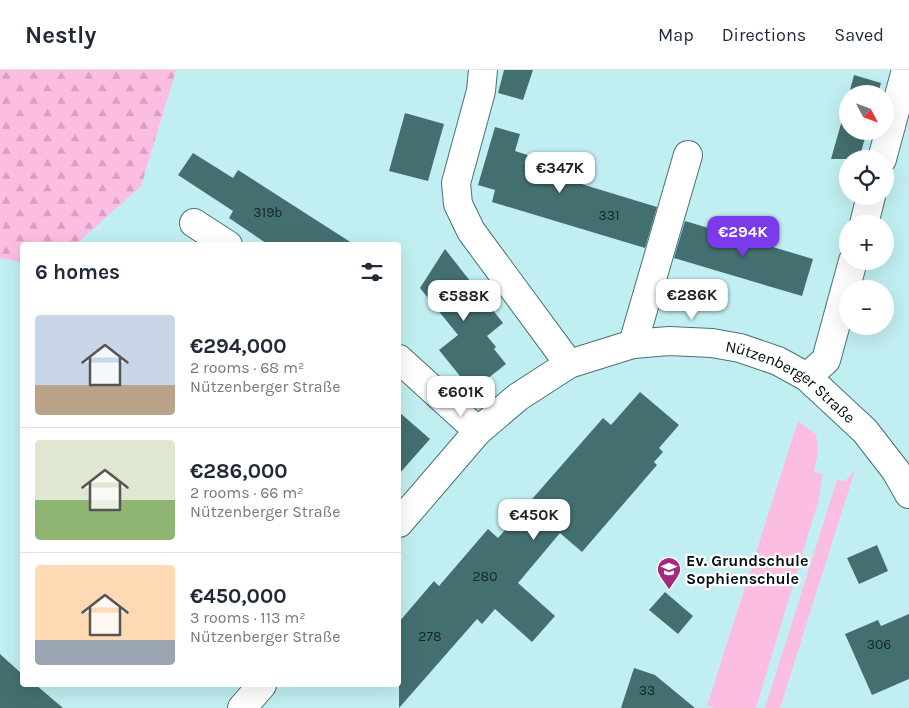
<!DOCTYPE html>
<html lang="en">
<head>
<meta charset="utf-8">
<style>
	body { margin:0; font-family:Karla,sans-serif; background:#f2f2f3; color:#1f2937; height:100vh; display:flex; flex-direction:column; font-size:19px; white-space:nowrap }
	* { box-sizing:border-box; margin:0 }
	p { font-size:16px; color:#747a83 }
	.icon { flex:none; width:28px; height:28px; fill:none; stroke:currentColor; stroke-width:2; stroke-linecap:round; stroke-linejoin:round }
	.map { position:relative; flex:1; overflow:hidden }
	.sheet { position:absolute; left:20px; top:172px; width:381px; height:445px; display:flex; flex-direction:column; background:#fff; border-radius:5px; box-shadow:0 5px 20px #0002 }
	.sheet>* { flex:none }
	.needle { width:32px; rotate:131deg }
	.buttons { position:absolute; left:839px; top:15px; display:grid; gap:10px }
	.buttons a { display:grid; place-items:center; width:55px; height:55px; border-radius:50%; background:#fff; box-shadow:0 5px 20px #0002; font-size:25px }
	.price { position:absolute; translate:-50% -42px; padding:0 11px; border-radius:10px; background:#fff; color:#222; font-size:16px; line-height:32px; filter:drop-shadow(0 1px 2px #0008) }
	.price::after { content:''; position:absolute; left:50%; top:30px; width:15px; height:11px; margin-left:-8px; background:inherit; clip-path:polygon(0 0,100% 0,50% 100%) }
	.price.current { background:#7c3aed; color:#fff }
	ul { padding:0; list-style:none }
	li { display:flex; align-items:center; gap:15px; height:125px; padding:0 15px }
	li+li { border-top:1px solid #e0e1e3 }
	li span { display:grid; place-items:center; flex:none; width:140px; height:100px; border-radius:5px; color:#555 }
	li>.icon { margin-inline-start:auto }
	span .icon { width:60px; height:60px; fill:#fffc; stroke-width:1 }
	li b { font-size:21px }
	h2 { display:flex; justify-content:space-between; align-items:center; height:60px; padding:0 15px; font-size:21px }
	header { display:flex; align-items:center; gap:30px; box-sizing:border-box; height:70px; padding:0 25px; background:#fff; border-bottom:1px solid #e0e1e3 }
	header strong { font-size:24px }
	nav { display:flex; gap:28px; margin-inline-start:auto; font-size:18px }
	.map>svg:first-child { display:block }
</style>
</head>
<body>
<header>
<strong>Nestly</strong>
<nav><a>Map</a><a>Directions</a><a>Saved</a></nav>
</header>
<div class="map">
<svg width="909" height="638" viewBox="0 0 909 638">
	<defs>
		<pattern id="forest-firs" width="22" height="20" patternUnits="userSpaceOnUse" patternTransform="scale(1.25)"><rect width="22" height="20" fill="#fcbde2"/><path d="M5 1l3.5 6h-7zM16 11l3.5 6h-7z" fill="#d6a1c1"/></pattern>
	</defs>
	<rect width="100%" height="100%" fill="#c1eff1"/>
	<path fill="#fcbde2" d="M798,351l18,13 2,17 -4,21 9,2 -5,28 -62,206h-41l-8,-2z
		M855,400l-75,238h-15l72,-228 8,1z"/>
	<path fill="url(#forest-firs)" d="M0,0h176l-35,116 -66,59h-53v17l-22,-4z"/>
	<path fill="#446f71" d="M504,0h29l-10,30 -25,-7z
		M854,5l27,8 -3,11h-29z
		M848,29v32h19l-8,28h-28z
		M405,43l39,11 -16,57 -39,-10z
		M495,57l25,7 -5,17 44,14 -4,11 102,31 -12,41 -153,-46 3,-12 -17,-5z
		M193,83l40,25 5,-8 117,75h-86l-40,-27 4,-7 -55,-36z
		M685,151l128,38 -11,37 -128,-38z
		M445,179l58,74 -16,13 9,11 -2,2 12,15 -34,27 -33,-41 19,-15 -38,-47z
		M640,322l39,33 -20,23 4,4 -9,10 3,3 -75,87 -22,-19 -42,50 37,33 -23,26 -37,-33 -13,15 -5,-5 -78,89v-86l35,-41 5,5 49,-57 10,9 105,-120 8,7z
		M399,342l31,27 -31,35z
		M877,475l11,26 -29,13 -12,-26z
		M665,522l28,24 -15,18 -29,-24z
		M909,544v65l-37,16 -27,-61 33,-14 3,6z
		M0,584l22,20v11h14l27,23h-63z
		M634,598l21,7 40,33h-74z"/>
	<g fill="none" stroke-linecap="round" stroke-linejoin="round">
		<g stroke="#487274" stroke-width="30">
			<g id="minor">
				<path d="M483,0l-2,21 -25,92 2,21 13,27 98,133"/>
				<path d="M882,89l24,-89"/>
				<path d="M194,153l34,22"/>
				<path d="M864,154l7,-28"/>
				<path d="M633,274l55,-189"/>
				<path d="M399,289l79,72"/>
				<path d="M807,307l19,-17 27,-99"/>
				<path id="s1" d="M399,453l79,-92 40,-34 51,-33 64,-20 36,-3 43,2 28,5 38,13 29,16 58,54 31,40 13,23"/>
				<path d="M242,638l20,-23"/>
			</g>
		</g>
		<use href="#minor" stroke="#fff" stroke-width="28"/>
	</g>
	<defs>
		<g id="school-pin" transform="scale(1.25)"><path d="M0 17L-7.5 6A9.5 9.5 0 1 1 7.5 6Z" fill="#a3297f" stroke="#fff"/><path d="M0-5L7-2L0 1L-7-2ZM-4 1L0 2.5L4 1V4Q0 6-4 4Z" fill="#fff"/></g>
	</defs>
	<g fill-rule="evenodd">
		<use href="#school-pin" x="669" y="499"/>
	</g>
	<g text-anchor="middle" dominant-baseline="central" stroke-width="4.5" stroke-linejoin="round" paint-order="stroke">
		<g font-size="14" fill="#122829">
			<text x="268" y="142">319b</text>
			<text x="609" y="145">331</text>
			<text x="485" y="506">280</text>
			<text x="430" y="566">278</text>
			<text x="879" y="574">306</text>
			<text x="647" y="620">33</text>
		</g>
		<g font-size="16" fill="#021011" stroke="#fff">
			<text stroke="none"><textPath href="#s1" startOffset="470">Nützenberger Straße</textPath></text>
		</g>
		<g font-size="16" font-weight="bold" fill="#021011" stroke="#fff" text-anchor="start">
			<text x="686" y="490">Ev. Grundschule<tspan x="686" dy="18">Sophienschule</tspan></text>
		</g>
	</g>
</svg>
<div class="buttons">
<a><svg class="needle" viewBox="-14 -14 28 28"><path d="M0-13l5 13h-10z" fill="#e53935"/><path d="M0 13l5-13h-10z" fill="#747a83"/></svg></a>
<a><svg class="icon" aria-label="locate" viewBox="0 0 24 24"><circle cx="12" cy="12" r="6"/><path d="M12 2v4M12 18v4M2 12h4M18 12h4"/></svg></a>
<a>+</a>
<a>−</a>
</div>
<b class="price" style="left:560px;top:124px">€347K</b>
<b class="price current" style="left:743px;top:188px">€294K</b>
<b class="price" style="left:692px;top:251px">€286K</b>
<b class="price" style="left:464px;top:252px">€588K</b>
<b class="price" style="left:461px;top:348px">€601K</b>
<b class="price" style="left:534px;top:471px">€450K</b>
<section class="sheet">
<h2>6 homes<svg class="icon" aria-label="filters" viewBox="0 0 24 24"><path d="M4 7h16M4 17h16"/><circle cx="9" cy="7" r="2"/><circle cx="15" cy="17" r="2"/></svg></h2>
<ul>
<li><span style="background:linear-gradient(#c9d6e8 70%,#b9a48a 0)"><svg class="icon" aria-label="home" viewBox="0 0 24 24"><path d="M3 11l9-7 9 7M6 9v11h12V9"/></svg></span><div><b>€294,000</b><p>2 rooms · 68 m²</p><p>Nützenberger Straße</p></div></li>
<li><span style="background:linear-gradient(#dfe7d0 60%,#8fb573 0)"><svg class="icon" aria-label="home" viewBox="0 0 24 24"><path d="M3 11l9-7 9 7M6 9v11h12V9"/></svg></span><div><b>€286,000</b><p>2 rooms · 66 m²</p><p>Nützenberger Straße</p></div></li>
<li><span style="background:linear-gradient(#ffd9b3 75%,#9aa5b1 0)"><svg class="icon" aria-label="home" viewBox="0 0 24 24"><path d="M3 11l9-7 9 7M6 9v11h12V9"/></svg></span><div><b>€450,000</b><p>3 rooms · 113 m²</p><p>Nützenberger Straße</p></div></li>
</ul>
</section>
</div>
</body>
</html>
